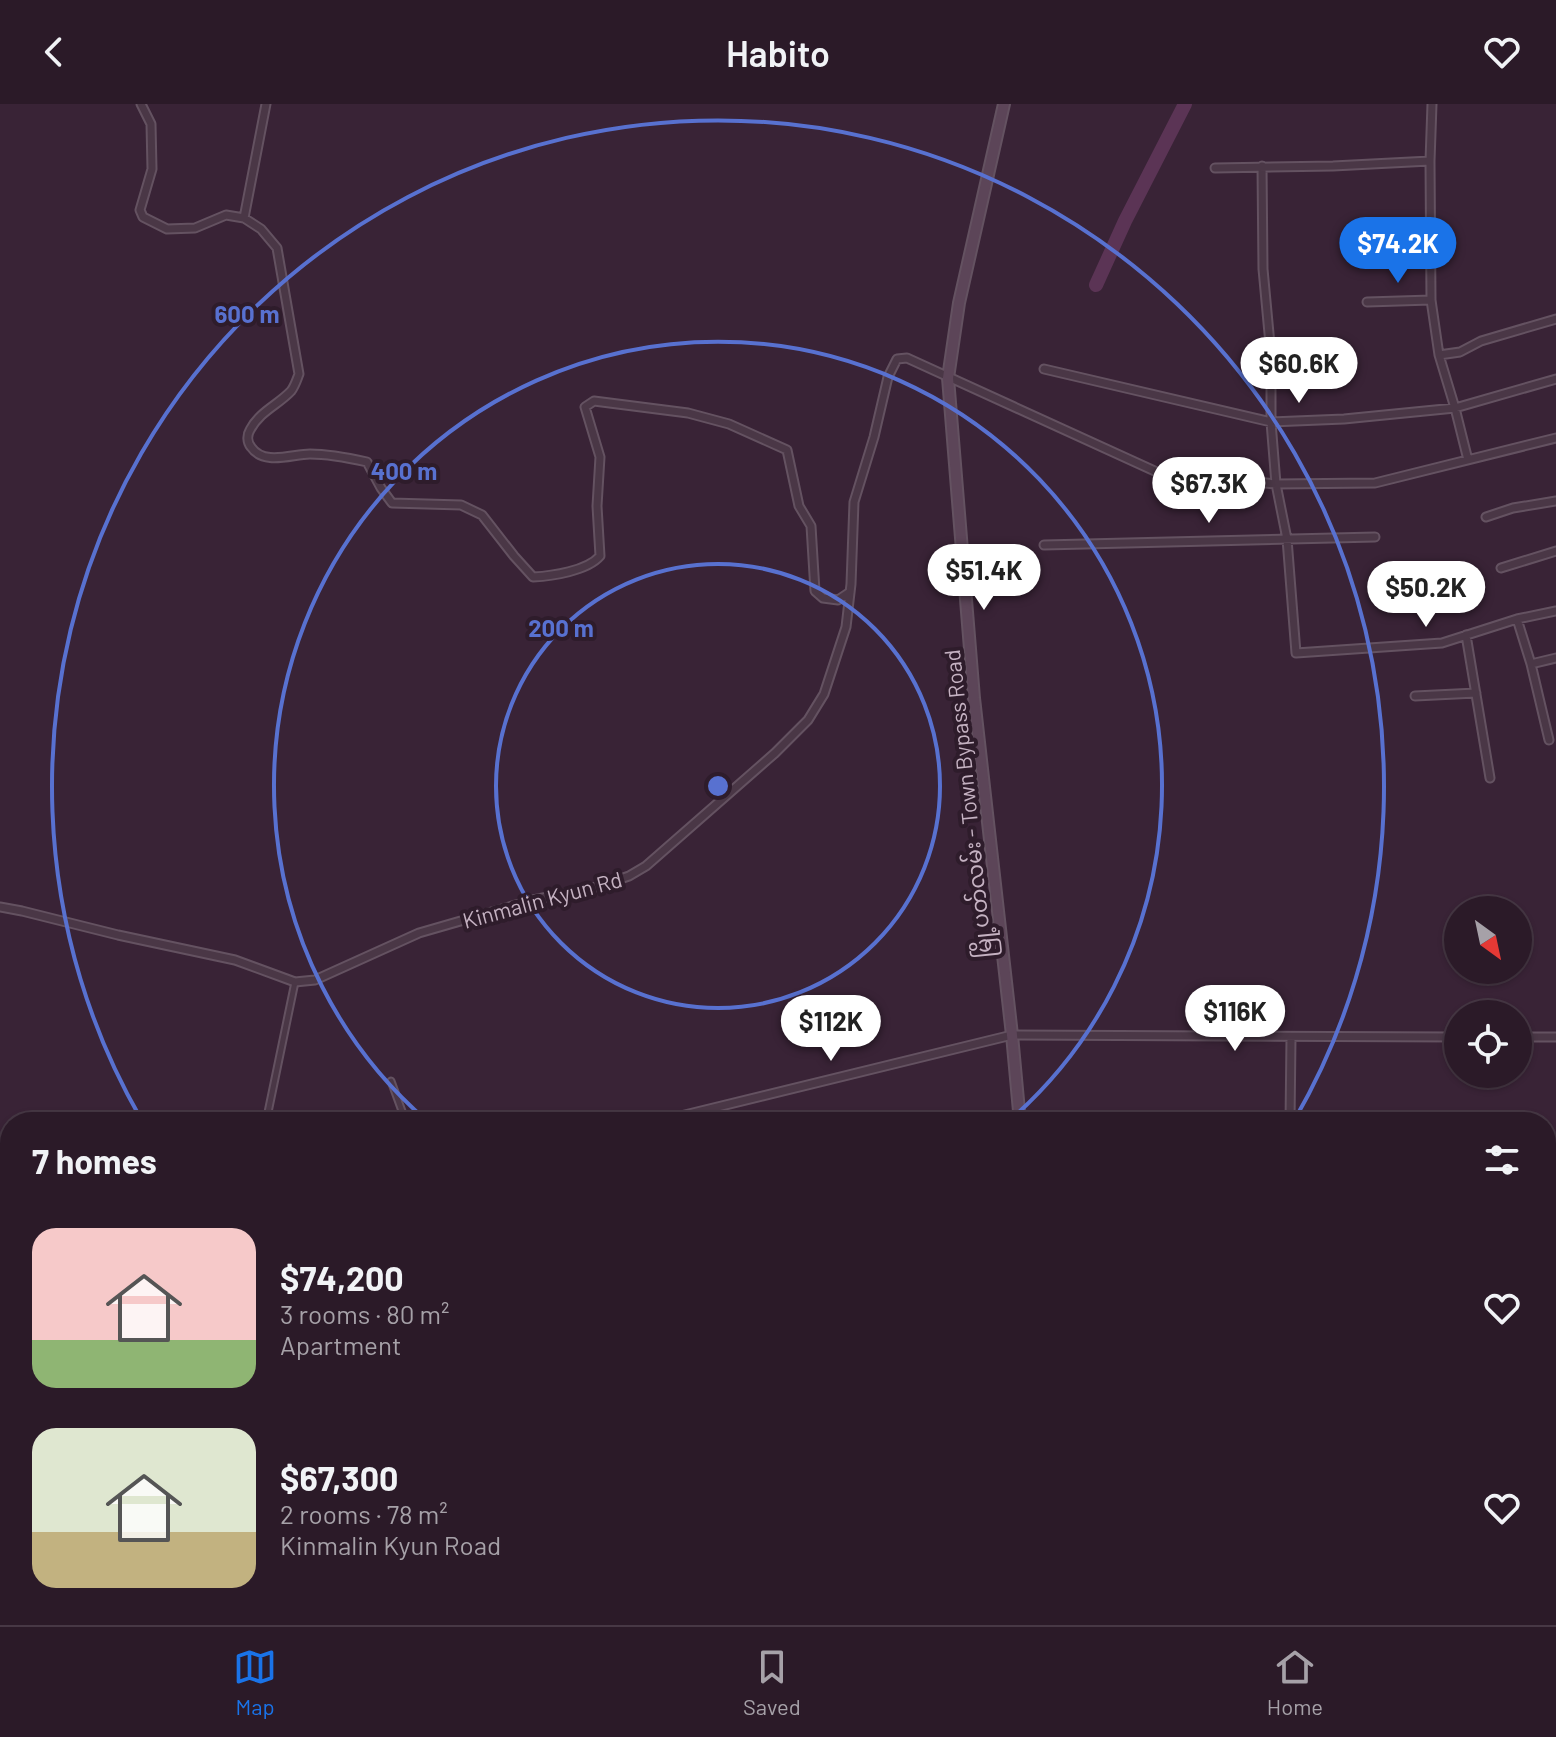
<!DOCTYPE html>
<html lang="en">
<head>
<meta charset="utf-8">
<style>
	body { margin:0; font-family:Barlow,"Noto Sans Myanmar",sans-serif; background:#372734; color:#f1f3f6; height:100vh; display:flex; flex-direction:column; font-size:30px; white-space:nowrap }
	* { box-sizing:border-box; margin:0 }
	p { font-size:26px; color:#a6a1a8 }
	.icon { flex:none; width:44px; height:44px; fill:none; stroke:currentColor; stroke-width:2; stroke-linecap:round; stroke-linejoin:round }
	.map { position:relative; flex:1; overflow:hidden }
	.sheet { position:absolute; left:0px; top:1008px; width:1556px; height:514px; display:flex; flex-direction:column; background:#2b1a28; border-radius:32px 32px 0 0; box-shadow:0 2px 6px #0004,0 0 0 2px #473845 }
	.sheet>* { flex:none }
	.needle { width:52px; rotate:147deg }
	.controls { position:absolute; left:1444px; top:792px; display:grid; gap:16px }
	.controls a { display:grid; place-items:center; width:88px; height:88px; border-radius:50%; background:#2b1a28; box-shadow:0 2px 6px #0004,0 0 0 2px #473845; font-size:40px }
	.price { position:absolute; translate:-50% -68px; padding:0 18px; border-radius:28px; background:#fff; color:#222; font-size:26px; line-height:52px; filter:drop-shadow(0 2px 4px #0008) }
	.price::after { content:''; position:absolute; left:50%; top:48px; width:24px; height:18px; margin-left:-12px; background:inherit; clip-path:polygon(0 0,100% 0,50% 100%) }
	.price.active { background:#1a73e8; color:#fff }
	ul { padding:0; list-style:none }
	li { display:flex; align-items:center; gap:24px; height:200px; padding:0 32px }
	li span { display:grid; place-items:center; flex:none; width:224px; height:160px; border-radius:24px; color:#555 }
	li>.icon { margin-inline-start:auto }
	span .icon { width:96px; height:96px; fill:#fffc; stroke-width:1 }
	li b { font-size:34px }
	h2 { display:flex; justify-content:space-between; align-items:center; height:96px; padding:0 32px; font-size:34px }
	header { display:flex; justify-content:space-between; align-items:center; height:104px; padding:0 32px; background:#2b1a28; font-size:36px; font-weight:600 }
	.dock { display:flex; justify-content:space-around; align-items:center; height:112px; border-top:2px solid #473845; background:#2b1a28; font-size:22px; color:#a6a1a8 }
	.dock a { display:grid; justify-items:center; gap:4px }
	.dock .active { color:#1a73e8 }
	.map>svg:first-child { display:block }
</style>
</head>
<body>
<header><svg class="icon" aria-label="back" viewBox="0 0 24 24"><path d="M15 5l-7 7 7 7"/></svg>Habito<svg class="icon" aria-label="heart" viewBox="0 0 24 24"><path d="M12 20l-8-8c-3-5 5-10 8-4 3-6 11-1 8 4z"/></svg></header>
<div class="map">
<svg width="1556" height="1521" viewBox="0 0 1556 1521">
	<rect width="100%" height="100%" fill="#392336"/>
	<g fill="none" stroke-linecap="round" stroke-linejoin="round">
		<path stroke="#5b3455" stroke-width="14" d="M1096,181l29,-64 60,-117"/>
		<g stroke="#645261" stroke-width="9">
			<path id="pedestrian" d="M391,977l15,41
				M266,1018l29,-140
				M408,1512l15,3 2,-3
				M166,1521l3,-9"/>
		</g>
		<g stroke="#645261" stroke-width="11">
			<path id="minor" d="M141,0l10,20 1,45 -12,41 3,7 24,12 28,-1 31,-13 18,3 17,11 16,19 22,126c-2,5 -4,12 -8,17 -13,14 -31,20 -41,39 -3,5 -3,12 1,17 13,19 41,7 59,7 19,0 39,4 57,8l14,26 11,15 69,2 21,10 32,41 19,21c19,-1 54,-6 67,-21l-3,-50 3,-49 -15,-50 9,-6 94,12 41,11 58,26 12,56 12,20 4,65 8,7 15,2 12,-8
				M1432,0l-2,57 1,139 8,55 16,53 13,52
				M1262,62l1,103 8,86v67l5,62 11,55 9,114 146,-10 75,-24 39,-8
				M1215,64l118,-2 97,-5
				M244,114l22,-114
				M1367,198l64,-2
				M1439,251l21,-3 21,-11 75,-22
				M1044,265l227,53 73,-3 111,-11 101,-29
				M1486,413l27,-9 43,-7
				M1044,441l331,-8
				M1501,464l55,-17
				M1517,515l14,45 25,-6
				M1466,531l24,143
				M1531,560l18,76
				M1415,592l61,-3
				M0,803l22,4 96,24 117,25 60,22 20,-2 104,-47 114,-33 64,-13 32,-11 17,-10 129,-113 33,-33 16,-26 22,-67 5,-43 3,-82 20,-65 14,-60 9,-18 10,-1 252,115 117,11 99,-1 181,-45
				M1518,933h38
				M656,1018l356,-87 446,2
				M1290,1018l1,-84
				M708,1512l6,9
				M740,1512l1,9
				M1536,1512l14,4 6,-4"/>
		</g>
		<g stroke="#645261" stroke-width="14">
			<path id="secondary" d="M1004,0l-45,199 -11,75 26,320 38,337 8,87
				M1079,1512l3,9"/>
		</g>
		<use href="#pedestrian" stroke="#4a3746" stroke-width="5"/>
		<use href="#minor" stroke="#4a3746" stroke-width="7"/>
		<use href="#secondary" stroke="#5c4558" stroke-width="10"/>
	</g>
	<g fill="none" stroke="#5871d0" stroke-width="4">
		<circle cx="718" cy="682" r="222"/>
		<path d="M427 1017A444 444 0 1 1 1009 1017"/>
		<path d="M141 1015A666 666 0 1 1 1295 1015"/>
	</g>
	<g text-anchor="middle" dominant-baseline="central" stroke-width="8" stroke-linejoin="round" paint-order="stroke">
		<g font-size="22" fill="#c5b2c2" stroke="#2e1c2b">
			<text transform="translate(967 700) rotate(-96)">မြို့ပတ်လမ်း - Town Bypass Road</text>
			<text transform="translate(542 795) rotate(-15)">Kinmalin Kyun Rd</text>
		</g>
	</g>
	<circle cx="718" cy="682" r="12" fill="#5871d0" stroke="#2e1c2b" stroke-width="4"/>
	<g font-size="24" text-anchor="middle" font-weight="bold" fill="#5871d0" stroke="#2e1c2b" stroke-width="8" stroke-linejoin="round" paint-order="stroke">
		<text x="247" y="219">600 m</text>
		<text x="404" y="376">400 m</text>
		<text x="561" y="533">200 m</text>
	</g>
</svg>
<div class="controls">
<a><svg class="needle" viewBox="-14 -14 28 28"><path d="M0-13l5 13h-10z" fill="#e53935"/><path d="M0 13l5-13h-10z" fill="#a6a1a8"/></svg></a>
<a><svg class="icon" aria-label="locate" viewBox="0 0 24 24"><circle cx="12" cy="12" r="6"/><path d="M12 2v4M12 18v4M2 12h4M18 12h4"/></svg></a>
</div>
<b class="price active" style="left:1398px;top:181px">$74.2K</b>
<b class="price" style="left:1299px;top:301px">$60.6K</b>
<b class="price" style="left:1209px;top:421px">$67.3K</b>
<b class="price" style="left:984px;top:508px">$51.4K</b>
<b class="price" style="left:1426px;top:525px">$50.2K</b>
<b class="price" style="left:1235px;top:949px">$116K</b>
<b class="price" style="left:831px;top:959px">$112K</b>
<section class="sheet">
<h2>7 homes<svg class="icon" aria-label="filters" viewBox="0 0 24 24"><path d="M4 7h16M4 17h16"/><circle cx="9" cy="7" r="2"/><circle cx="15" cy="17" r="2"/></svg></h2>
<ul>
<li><span style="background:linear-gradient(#f6c9c9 70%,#8fb573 0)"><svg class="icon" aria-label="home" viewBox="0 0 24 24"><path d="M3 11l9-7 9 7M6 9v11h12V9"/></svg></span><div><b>$74,200</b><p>3 rooms · 80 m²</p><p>Apartment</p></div><svg class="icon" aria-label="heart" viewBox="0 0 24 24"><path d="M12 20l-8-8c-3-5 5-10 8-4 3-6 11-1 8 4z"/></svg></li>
<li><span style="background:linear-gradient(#dfe7d0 65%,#c2b280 0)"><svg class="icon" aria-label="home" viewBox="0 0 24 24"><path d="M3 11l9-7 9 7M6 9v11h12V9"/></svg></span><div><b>$67,300</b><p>2 rooms · 78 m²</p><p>Kinmalin Kyun Road</p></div><svg class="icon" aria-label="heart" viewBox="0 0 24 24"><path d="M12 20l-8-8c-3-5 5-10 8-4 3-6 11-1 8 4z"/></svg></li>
</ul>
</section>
</div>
<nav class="dock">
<a class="active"><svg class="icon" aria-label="map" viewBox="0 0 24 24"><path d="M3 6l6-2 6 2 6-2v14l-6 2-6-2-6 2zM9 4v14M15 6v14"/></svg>Map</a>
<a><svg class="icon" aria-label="saved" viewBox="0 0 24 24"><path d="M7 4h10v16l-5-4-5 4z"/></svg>Saved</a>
<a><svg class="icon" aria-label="home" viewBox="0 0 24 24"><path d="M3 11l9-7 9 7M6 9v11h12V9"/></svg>Home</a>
</nav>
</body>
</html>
